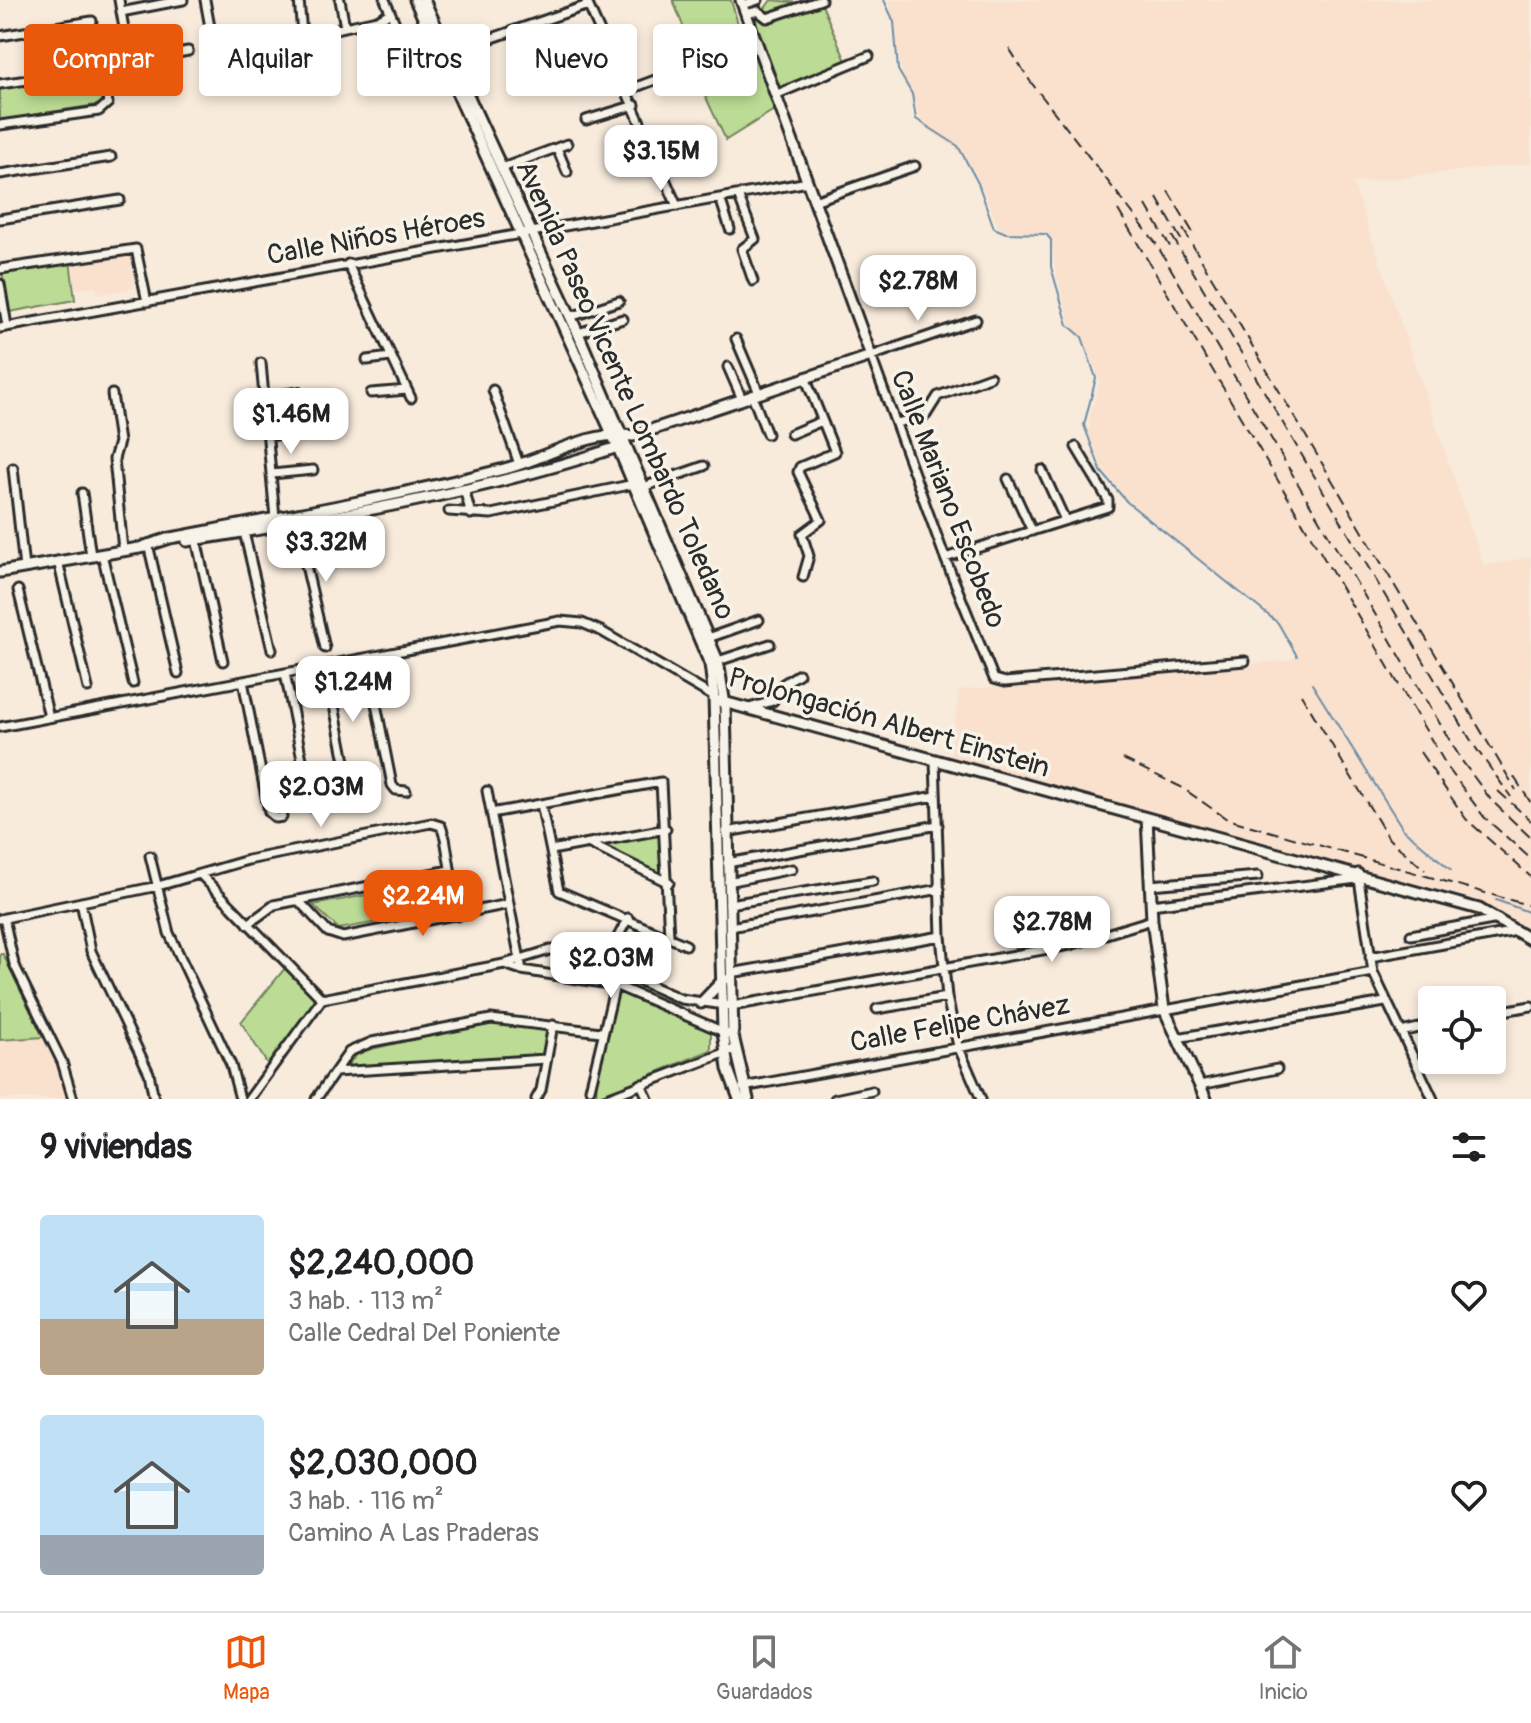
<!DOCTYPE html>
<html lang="es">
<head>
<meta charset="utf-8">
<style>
	body { margin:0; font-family:Pangolin,sans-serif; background:#f6f6f6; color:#202124; height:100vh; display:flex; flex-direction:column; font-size:30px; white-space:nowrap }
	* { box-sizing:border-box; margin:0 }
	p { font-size:26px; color:#757577 }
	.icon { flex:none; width:44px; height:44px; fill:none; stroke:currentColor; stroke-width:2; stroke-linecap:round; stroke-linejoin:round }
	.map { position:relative; height:1099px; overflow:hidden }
	.panel { display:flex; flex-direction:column; background:#fff; flex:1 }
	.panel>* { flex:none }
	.hud { position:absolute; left:24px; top:24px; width:800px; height:72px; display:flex; gap:16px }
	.buttons { position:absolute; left:1418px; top:986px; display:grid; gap:16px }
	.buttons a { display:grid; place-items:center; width:88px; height:88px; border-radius:8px; background:#fff; box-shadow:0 4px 12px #0003; font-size:40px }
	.price { position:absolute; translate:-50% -68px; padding:0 18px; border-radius:16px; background:#fff; color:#222; font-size:26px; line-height:52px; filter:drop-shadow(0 2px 4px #0008) }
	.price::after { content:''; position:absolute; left:50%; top:48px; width:24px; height:18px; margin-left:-12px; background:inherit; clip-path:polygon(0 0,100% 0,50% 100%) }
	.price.on { background:#ea580c; color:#fff }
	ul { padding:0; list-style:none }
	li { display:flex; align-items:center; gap:24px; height:200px; padding:0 40px }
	li span { display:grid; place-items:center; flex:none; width:224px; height:160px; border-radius:8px; color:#555 }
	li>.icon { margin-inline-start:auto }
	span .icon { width:96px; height:96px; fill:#fffc; stroke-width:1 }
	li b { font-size:34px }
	h2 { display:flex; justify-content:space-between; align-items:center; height:96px; padding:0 40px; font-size:34px }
	.chip { padding:0 28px; border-radius:8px; background:#fff; box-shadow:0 4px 12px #0003; font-size:28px; line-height:72px }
	.chip.on { background:#ea580c; color:#fff }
	.menu { display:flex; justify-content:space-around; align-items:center; height:112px; border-top:2px solid #e0e0e0; background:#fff; font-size:22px; color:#757577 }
	.menu a { display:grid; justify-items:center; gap:4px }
	.menu .on { color:#ea580c }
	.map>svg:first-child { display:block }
</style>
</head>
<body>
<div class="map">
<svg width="1531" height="1099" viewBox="0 0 1531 1099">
	<rect width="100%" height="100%" fill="#f8ebdc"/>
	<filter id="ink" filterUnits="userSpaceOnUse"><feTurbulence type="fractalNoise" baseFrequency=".0125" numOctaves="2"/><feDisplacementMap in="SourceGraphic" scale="16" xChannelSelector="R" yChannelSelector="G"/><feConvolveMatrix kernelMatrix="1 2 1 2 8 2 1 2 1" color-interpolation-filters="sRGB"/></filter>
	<g filter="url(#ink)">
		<path fill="#f9e1ce" d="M889,0h642v163l-178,20 131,383 47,-9v374l-55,-32 -526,-139 9,-70 331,-30 8,-5 -22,-33 -150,-123 -24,-32 -13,-32v-16l11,-38 -19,-47 -9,-5 -16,-55 -5,-37 -51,-7 -25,-58 -20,-25 -31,-20 -23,-58z
			M130,256l5,32 -37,6 -1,-7 -22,2 -3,-23z
			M45,1037l23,49 1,13h-69v-59z"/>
		<path fill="#bcdc95" stroke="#748460" stroke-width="2" d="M673,0h58l7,24 -3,3 21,17 21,64 -51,32 -35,-74 3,-11z
			M771,0l51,5 24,56 -67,28 -3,5 -25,-66z
			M97,73l5,31 -102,16v-32z
			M70,260l5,40 -66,12 -7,-40z
			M664,832l2,47 -66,-34z
			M442,881l7,28 -110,20 -26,-24z
			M0,954h3l40,83 -43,3z
			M286,967l33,29 -51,69 -27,-43z
			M618,991l93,41v18l-114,47c-4,-34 12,-73 21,-106z
			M504,1023l44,6 -6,26 -196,12 13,-15 115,-27z"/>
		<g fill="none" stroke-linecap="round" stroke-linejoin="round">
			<path stroke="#6d8ca5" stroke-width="2" d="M884,0l10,22 4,48 14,24 4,25 42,27 20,37 16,45 12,5 40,1 5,6v27l17,58 14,12 14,41 -12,47 17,46 26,31 151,121 19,33
				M1312,684l91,145 48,41
				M1496,900l35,13"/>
			<g stroke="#2b2b2b" stroke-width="13">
				<path id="street" d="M119,0l13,74
					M205,0l11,60
					M299,0l4,44
					M340,0l5,27
					M385,0l13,30
					M586,0l91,206
					M743,5l15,-5
					M121,12l62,-12
					M746,14l12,-3 9,7 54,-18
					M331,30l46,-10 13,-7
					M0,36l92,-15
					M449,53l139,-48
					M116,65l72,-14
					M0,84l96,-14 7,6 5,27 -9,8 -99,14
					M628,90l59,-22
					M775,95l94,-39
					M586,120l49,-15
					M557,148l10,24
					M502,168l65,-24
					M0,174l111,-17
					M738,195l17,44 -13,10 11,32
					M720,198l10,31
					M814,201l101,-35
					M0,219l120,-19
					M348,264l63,134
					M0,269l136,-20 11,53
					M0,284l7,42
					M570,317l49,-16
					M976,320l-105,36 74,202 49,121 11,3 240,-21
					M0,328l808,-146
					M578,333l45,-14
					M736,339l23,54
					M367,360l24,-3
					M261,363l14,155
					M728,367l14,32
					M493,390l26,74
					M371,393l36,-3
					M112,394l7,48 -5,17 9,91
					M752,395l15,39
					M265,397l33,-5
					M897,423l29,-8 12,-19 52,-19
					M791,434l31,-13
					M268,436l40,-5
					M13,468l11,100
					M1042,470l23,50
					M272,474l41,-4
					M1008,479l24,52
					M646,486l58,-20
					M464,489l7,25
					M82,493l9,63
					M449,511l42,3 143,-30
					M296,522l29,126
					M244,532l28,118
					M196,539l27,122
					M148,544l30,129
					M102,554l31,129
					M945,558l163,-51v-7l-32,-53
					M58,561l30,127
					M803,577l6,-21 -7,-22 19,-14 -23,-48 2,-5 35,-15 -30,-75
					M18,590l31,127
					M711,637l48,-17
					M367,658l25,127 4,5 10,1
					M718,661l52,-17
					M326,665l26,132 6,5 7,-1
					M285,673l26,132 5,4h6
					M243,681l26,131 7,6 6,-1
					M749,708l24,-7 10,-17 16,-10
					M0,727l560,-106 22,2 19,8 113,66
					M935,760l6,176 6,61 11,49 23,53
					M487,791l35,179
					M541,804l18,87 127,54
					M491,813l170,-31 8,154
					M726,832l210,-36
					M590,844l79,39
					M551,850l115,-21
					M150,856l19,77 62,132 9,34
					M727,863l211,-38
					M1358,873l15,99 60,127
					M201,875l121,124
					M728,882l64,-13
					M1150,885l108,-9
					M298,900l30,32 15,5 166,-33
					M81,902l10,49 58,122 5,26
					M729,904l144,-23
					M1151,905l206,-26
					M4,918l10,46 48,98 11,37
					M0,919l158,-33 90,-26 183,-37 10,3 4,12 13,78
					M248,924l26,-19 176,-35
					M730,927l210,-38
					M1411,935l87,-16
					M1370,957l147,-26
					M604,963l24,-45
					M504,964l18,6 93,15 118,51
					M731,973l210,-37
					M877,1009l70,-12
					M1492,1013l39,-7
					M1401,1032l31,-7
					M1177,1038l208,-36
					M335,1072l211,-13
					M641,1084l7,15
					M1200,1085l77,-16
					M743,1087l630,-115
					M590,1089l25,-104
					M249,1099l73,-100 182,-35 46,-14h20l111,49 51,7 338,-61 82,-25
					M316,1099l33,-47 23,-10 119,-23 110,13
					M536,1099l5,-9 12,-65
					M604,1099l131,-50
					M835,1099l37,-8"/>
			</g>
			<g stroke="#2b2b2b" stroke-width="15">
				<path id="secondary" d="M415,0l198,436 97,228 4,33 9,334 5,38 11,30
					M424,0l154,333 140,328 7,44 8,331 15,63
					M187,541c145,-23 294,-48 434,-95
					M142,547l28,-9c112,-21 224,-41 334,-69 41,-10 86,-40 129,-33l238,-80 -130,-356
					M0,572l145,-25
					M720,701l759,208 52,31
					M1147,818l5,102 12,89 42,90
					M701,1003l23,-24"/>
			</g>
			<use href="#street" stroke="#f7f3e8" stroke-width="7"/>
			<use href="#secondary" stroke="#f7f3e8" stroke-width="9"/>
			<path stroke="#2b2b2b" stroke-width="2" stroke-dasharray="12 6" stroke-linecap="butt" d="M1009,48l21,33 125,161 307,519 29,39 40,38
				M1168,191l27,45
				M1157,198l26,45
				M1146,205l26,45
				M1118,210l330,558 36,49 47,42
				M1183,229l333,561
				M1172,236l301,508 38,53
				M1301,694l88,145 36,31
				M1420,752l46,67 65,58
				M1123,759l58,28 46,32 304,87
				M1514,777l17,26
				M1498,791l33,30"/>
		</g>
	</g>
	<g text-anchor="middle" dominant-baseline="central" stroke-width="7" stroke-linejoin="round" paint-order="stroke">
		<g font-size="28" fill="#2b2b2b" stroke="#f7f3e8">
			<text transform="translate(376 237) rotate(-10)">Calle Niños Héroes</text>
			<text transform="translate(625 390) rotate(66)">Avenida Paseo Vicente Lombardo Toledano</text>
			<text transform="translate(948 499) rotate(69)">Calle Mariano Escobedo</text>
			<text transform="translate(889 723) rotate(16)">Prolongación Albert Einstein</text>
			<text transform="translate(960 1024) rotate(-10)">Calle Felipe Chávez</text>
		</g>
	</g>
</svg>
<div class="buttons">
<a><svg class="icon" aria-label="locate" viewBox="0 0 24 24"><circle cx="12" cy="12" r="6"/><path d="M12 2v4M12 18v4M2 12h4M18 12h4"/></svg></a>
</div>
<b class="price" style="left:661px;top:193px">$3.15M</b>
<b class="price" style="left:918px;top:323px">$2.78M</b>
<b class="price" style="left:291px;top:456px">$1.46M</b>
<b class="price" style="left:326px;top:584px">$3.32M</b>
<b class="price" style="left:353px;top:724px">$1.24M</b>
<b class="price" style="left:321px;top:829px">$2.03M</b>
<b class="price on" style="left:423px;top:938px">$2.24M</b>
<b class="price" style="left:1052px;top:964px">$2.78M</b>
<b class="price" style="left:611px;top:1000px">$2.03M</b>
<div class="hud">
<a class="chip on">Comprar</a>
<a class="chip">Alquilar</a>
<a class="chip">Filtros</a>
<a class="chip">Nuevo</a>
<a class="chip">Piso</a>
</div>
</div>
<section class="panel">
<h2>9 viviendas<svg class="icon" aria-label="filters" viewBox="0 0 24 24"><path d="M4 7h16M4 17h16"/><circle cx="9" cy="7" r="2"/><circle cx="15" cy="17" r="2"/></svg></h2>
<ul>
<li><span style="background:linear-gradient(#bfe0f5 65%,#b9a48a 0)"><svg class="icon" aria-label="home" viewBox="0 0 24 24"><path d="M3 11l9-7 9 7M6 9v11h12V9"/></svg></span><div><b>$2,240,000</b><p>3 hab. · 113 m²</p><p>Calle Cedral Del Poniente</p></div><svg class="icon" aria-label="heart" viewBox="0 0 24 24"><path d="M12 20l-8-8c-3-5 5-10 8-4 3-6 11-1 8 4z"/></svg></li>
<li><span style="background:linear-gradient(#bfe0f5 75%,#9aa5b1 0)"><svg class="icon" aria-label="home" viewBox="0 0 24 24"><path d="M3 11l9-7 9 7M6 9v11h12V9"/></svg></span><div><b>$2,030,000</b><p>3 hab. · 116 m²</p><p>Camino A Las Praderas</p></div><svg class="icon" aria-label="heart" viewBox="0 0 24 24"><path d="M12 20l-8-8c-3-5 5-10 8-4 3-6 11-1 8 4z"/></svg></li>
</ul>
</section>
<nav class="menu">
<a class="on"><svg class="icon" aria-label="map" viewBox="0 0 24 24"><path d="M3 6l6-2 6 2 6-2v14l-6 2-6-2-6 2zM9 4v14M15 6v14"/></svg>Mapa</a>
<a><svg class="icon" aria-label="saved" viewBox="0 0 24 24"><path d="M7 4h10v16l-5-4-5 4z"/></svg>Guardados</a>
<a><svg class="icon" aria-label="home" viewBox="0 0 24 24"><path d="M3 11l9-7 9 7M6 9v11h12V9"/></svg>Inicio</a>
</nav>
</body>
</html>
